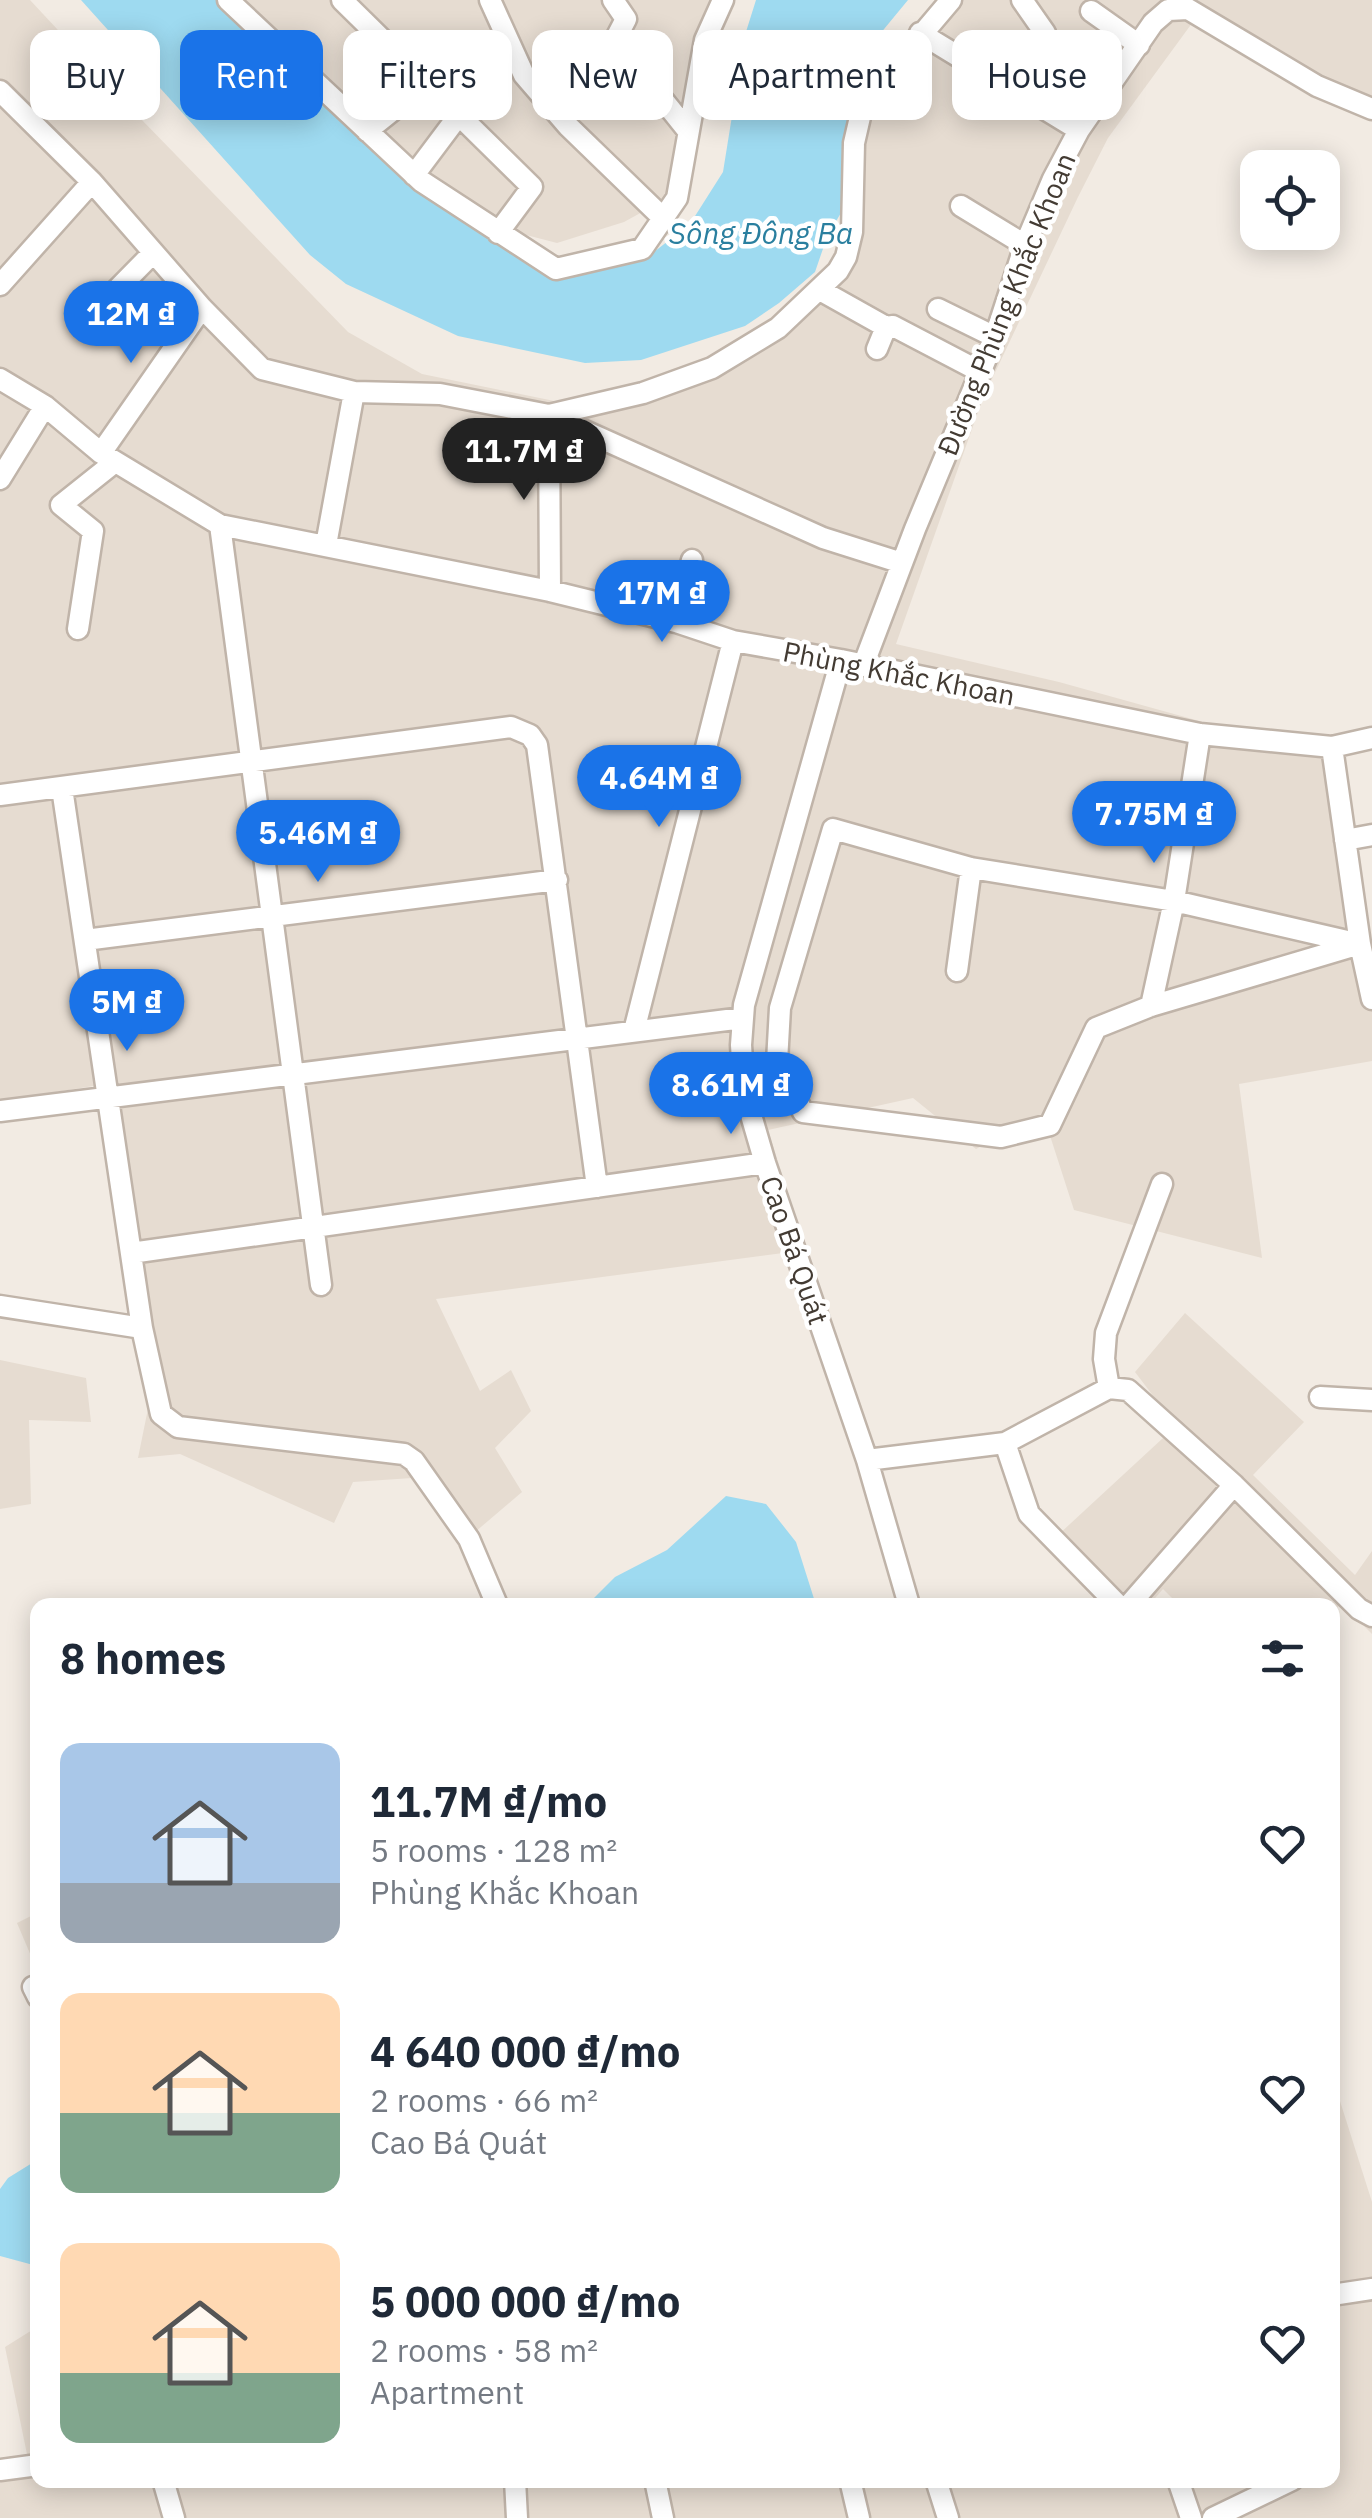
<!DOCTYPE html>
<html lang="en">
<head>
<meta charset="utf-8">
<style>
	body { margin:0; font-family:"IBM Plex Sans",sans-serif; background:#f2f2f3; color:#1f2937; height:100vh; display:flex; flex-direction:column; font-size:38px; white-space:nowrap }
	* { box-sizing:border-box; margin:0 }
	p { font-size:32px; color:#747a83 }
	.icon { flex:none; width:55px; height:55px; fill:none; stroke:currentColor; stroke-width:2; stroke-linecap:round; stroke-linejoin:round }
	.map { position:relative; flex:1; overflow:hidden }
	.sheet { position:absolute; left:30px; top:1598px; width:1310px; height:890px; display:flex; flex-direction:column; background:#fff; border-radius:20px; box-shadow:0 5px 25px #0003 }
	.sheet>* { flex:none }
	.banner { position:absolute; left:30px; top:30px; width:1312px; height:90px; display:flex; gap:20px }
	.fabs { position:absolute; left:1240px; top:150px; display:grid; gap:20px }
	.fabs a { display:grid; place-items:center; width:100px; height:100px; border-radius:20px; background:#fff; box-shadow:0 5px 25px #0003; font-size:50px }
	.price { position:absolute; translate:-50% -85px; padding:0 22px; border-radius:35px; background:#1a73e8; color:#fff; font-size:32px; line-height:65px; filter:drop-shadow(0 2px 5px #0008) }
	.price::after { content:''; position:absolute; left:50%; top:60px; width:30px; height:22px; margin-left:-15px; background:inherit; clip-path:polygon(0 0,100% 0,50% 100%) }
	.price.on { background:#222; color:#fff }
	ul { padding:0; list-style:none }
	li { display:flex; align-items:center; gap:30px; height:250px; padding:0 30px }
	li span { display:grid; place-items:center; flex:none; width:280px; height:200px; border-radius:20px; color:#555 }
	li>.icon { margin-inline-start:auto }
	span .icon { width:120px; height:120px; fill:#fffc; stroke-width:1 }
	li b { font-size:42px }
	h2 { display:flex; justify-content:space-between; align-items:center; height:120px; padding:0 30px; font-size:42px }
	.pill { padding:0 35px; border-radius:20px; background:#fff; box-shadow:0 5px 25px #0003; font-size:35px; line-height:90px }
	.pill.on { background:#1a73e8; color:#fff }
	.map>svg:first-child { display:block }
</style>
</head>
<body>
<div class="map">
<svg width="1372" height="2518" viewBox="0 0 1372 2518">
	<rect width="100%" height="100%" fill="#f2ebe3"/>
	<path fill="#e6dcd1" d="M0,0h30l110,118 208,214 74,42 147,30 164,-45 122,-104 8,-172 81,-83h428v109l-174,-94 -90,123 -30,59 -95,201 -87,246 163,38 270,75 43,205v99l-133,23 23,174 -188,-48 -31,-96 -67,35 -63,-51 -145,32 38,120 -370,49 44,92 31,-21 20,41 -36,37 27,44 -61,52 -49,-66 -59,4 -19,41 -154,-69 -42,4 15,-74 -60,-298 -93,15z
		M232,0h489l-35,188 -62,34 -67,21 -62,-16 -140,-112z
		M1185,1313l119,109 -51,53 102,100 17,-24v83l-31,-31 -8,10 -1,-8h-153l-16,-16 -14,16h-26l-66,-69 119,-110 -41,-54z
		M0,1360l86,18 5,44 -62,-2 2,84 -31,5z
		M37,1913v57l-20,-47z
		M1333,2079l39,123v316h-1372v-50l29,-4 -24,-117 32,-20 1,153h1294z"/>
	<path fill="#9edaf0" d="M81,0h153l275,248 74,16 58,-2 49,-38 33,-52 22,-137 11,-35h152l-47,57 -18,114 -1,40 -15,26 -12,35 -36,31 -34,23 -104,34 -56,3 -127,-27 -112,-52 -36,-29z
		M726,1496l40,8 30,38 20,63h-229l28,-28 52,-27z
		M37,2160v106l-37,-10v-67l8,-11z"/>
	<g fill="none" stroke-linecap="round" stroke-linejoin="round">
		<g stroke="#c0b4a9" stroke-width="25">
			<path id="minor" d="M228,0l193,181 135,88 86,-20 35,-51 28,-158 18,-40
				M342,0l190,187 -34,46
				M490,0l34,75 44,51 95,92
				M613,0l13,19 -11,21 73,91
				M1091,11l48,34
				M920,33l159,97
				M0,91l92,91 110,126 60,61 92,23 86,2 109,21 274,123 79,25
				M1015,91l30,-58 -23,-33
				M367,131l60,-48
				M414,175l45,-60
				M961,206l64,39
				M0,285l92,-103
				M820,290l66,37
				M938,309l57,28
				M91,316l62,-63
				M877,349l9,-22 7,-1 86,45
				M0,379l45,27 56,47 119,72 330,66 126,31 57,19 108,19 359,74 132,13 40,-9
				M549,415l94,-22 69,-25 66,-40 60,-57 8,-14 6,-25 2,-89 9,-39 88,-104
				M549,415l1,176
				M101,453l101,-145
				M0,479l45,-73
				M220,525l101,760
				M326,545l28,-153
				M676,622l16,-62
				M78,629l15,-98 -32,-26 54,-43
				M841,660l-97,345 -3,40 3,46 21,72 102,297 42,145
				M863,666l52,-137 80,-192 30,-92 28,-66 26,-49 74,-107 15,-13 20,-1 129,77 55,23
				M1332,747l28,197 12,55
				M62,788l80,540 19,86 17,13 226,27 10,7 55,78 28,66
				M0,795l511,-68 19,8 7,10 60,442
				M833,829l138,39 203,33 186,43 -209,62 -55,22 -46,97 -49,12 -198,-25 -26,-50 3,-54z
				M1345,840l27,-5
				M85,940l472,-60
				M957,971l14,-103
				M1151,1006l23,-105 26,-167
				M634,1031l99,-390
				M0,1111l743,-93
				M131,1253l634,-90
				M0,1306l142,22
				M1109,1388l-5,-29 2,-26 56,-149
				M1320,1397l52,3
				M1005,1443l24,71 89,91
				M867,1460l138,-17 104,-55 19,2 106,95 125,124 13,7
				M1129,1605l105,-120
				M33,1987l5,10
				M1332,2295l40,-6
				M0,2470l38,-5
				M163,2480l11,38
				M515,2480l2,38
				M655,2480l8,38
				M850,2480l9,38
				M936,2480l12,38
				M1178,2480l13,38
				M1213,2518l79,-38"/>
		</g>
		<use href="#minor" stroke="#fff" stroke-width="20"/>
	</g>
	<g text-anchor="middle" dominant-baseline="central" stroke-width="9" stroke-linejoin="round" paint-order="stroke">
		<g font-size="28" fill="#433b33" stroke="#fff">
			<text transform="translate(1006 304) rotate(-68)">Đường Phùng Khắc Khoan</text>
			<text transform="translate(899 673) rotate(11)">Phùng Khắc Khoan</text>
			<text transform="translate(795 1250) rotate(71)">Cao Bá Quát</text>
		</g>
		<g font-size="30" font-style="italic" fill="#2a7f9f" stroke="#fff">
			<text x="761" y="232">Sông Đông Ba</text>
		</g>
	</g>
</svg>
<div class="fabs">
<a><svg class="icon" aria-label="locate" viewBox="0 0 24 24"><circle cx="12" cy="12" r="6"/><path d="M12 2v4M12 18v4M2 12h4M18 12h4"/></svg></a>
</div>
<b class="price" style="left:131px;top:366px">12M ₫</b>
<b class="price on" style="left:524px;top:503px">11.7M ₫</b>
<b class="price" style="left:662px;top:645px">17M ₫</b>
<b class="price" style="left:659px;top:830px">4.64M ₫</b>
<b class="price" style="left:1154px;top:866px">7.75M ₫</b>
<b class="price" style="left:318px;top:885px">5.46M ₫</b>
<b class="price" style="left:127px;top:1054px">5M ₫</b>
<b class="price" style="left:731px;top:1137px">8.61M ₫</b>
<div class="banner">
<a class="pill">Buy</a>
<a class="pill on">Rent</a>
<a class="pill">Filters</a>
<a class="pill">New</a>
<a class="pill">Apartment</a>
<a class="pill">House</a>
</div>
<section class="sheet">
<h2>8 homes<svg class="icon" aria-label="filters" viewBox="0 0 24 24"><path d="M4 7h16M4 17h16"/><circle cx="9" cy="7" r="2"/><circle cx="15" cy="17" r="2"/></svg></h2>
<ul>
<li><span style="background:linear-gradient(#a9c7e8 70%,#9aa5b1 0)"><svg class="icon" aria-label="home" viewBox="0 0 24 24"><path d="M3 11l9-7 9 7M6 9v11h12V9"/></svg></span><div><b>11.7M ₫/mo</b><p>5 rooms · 128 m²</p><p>Phùng Khắc Khoan</p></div><svg class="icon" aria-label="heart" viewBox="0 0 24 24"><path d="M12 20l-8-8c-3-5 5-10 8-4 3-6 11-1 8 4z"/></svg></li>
<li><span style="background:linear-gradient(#ffd9b3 60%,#7fa58c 0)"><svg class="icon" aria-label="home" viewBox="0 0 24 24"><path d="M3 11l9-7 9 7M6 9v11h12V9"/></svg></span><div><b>4 640 000 ₫/mo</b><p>2 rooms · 66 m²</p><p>Cao Bá Quát</p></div><svg class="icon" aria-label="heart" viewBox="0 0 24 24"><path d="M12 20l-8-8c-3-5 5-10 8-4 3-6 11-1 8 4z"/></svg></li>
<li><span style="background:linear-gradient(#ffd9b3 65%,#7fa58c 0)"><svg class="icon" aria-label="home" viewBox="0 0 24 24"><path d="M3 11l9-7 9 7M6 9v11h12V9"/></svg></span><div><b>5 000 000 ₫/mo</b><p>2 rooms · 58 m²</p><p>Apartment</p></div><svg class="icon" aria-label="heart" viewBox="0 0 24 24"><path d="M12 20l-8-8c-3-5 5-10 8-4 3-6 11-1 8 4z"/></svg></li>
</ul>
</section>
</div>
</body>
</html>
